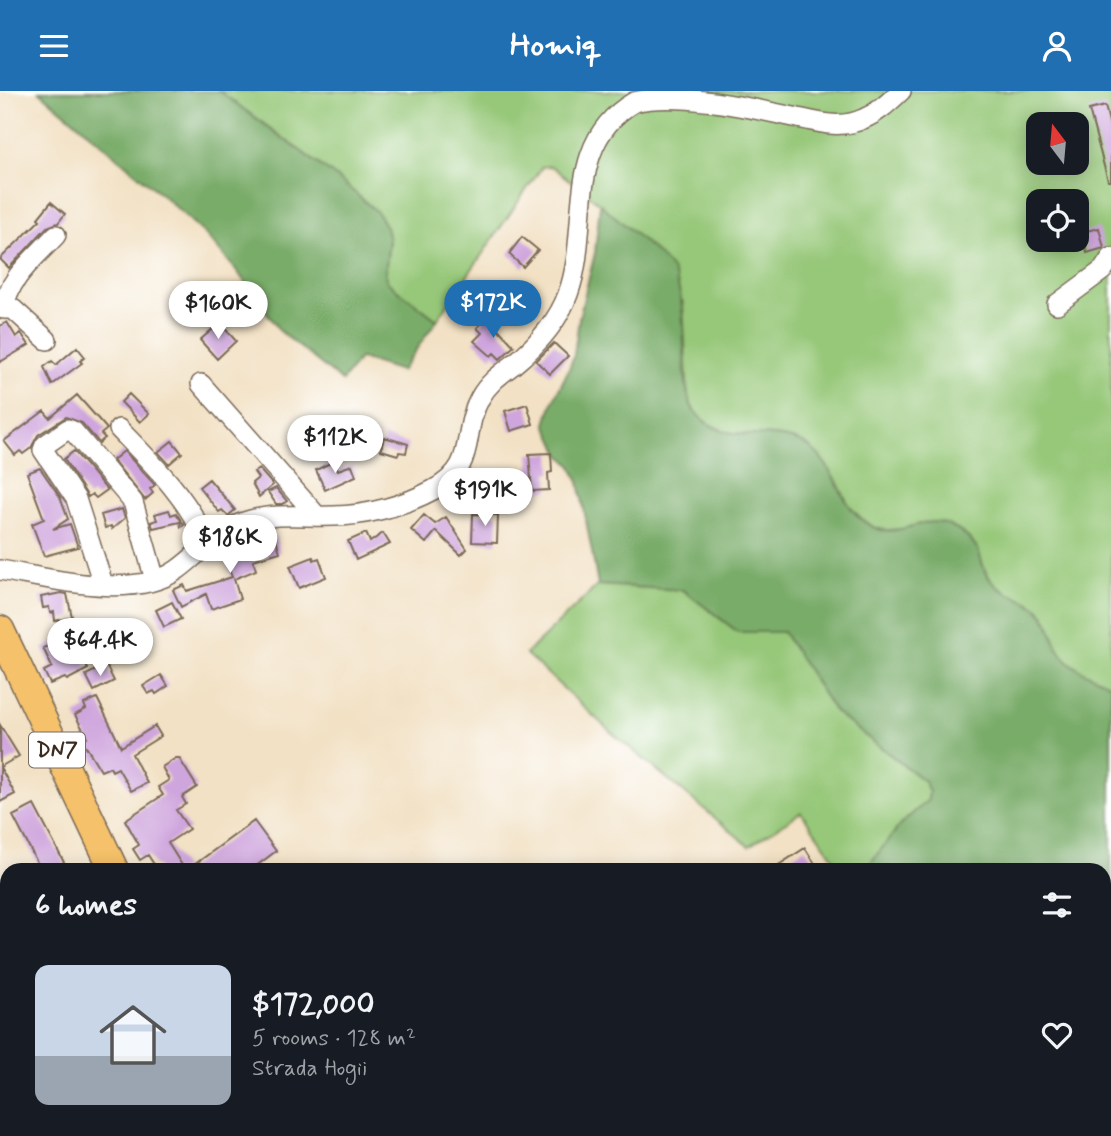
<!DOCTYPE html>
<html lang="en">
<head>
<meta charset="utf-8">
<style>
	body { margin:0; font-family:Mynerve,sans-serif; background:#242831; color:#f1f3f6; height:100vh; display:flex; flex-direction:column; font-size:26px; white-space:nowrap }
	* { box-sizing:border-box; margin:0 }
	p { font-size:23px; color:#9ea1a6 }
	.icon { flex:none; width:38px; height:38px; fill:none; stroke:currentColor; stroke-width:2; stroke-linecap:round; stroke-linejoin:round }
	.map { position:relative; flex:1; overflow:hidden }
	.panel { position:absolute; left:0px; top:772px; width:1111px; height:275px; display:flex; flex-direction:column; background:#171b24; border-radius:21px 21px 0 0; box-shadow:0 4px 18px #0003 }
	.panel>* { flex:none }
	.needle { width:46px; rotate:344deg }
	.fabs { position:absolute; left:1026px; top:21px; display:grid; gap:14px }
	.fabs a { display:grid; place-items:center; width:63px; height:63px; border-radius:14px; background:#171b24; box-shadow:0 4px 18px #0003; font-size:35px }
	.price { position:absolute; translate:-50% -60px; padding:0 16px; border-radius:24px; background:#fff; color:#222; font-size:23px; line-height:46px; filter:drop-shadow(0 2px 4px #0008) }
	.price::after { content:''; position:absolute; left:50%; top:42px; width:21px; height:16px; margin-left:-10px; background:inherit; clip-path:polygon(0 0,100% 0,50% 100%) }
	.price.current { background:#1f6fb2; color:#fff }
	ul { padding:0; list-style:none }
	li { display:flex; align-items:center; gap:21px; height:175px; padding:0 35px }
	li+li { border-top:2px solid #363941 }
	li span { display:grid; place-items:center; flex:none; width:196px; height:140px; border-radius:14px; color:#555 }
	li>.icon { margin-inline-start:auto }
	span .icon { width:84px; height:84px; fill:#fffc; stroke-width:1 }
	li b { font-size:30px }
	h2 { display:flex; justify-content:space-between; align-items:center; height:84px; padding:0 35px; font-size:30px }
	header { display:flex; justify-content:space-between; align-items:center; height:91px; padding:0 35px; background:#1f6fb2; color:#fff; font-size:32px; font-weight:800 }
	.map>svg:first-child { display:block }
</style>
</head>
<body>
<header><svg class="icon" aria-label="menu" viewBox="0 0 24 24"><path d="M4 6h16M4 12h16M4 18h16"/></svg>Homiq<svg class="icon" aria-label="person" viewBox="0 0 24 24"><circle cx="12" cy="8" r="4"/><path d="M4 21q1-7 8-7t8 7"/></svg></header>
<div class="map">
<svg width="1111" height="1045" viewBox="0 0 1111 1045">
	<rect width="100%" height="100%" fill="#fff"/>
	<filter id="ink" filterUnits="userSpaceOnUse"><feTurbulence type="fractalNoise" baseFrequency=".0143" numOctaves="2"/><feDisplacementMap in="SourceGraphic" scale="14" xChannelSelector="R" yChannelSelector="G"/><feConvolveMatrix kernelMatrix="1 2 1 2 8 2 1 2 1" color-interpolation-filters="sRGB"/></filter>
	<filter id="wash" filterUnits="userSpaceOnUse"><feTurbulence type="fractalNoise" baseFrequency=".00686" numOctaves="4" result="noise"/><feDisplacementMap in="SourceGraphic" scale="28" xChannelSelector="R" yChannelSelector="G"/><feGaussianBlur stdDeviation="1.57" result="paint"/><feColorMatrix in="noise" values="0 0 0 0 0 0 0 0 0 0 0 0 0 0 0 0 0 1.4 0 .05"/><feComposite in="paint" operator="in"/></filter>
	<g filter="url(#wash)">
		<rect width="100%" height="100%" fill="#f2e1c4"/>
		<path fill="#97c879" stroke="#69794c" stroke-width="2" fill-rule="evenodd" d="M219,0h892v594c-19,-9 -43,-17 -53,-37 -6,-13 -7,-28 -19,-39 -8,-7 -19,-10 -29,-15 -21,-9 -27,-26 -34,-47l-75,-18 -14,1 -12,-2 -15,-11 -11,-11 -13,-27 -85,-43 -27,-5 -18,-8 -12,-12 -6,-14 -5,-95 -83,-98 -49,-38 -9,1 -105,153 -50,-38 -2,-8 4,-34 -49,-60zM1038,33h38v39h-38zM1038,110h38v39h-38z
			M598,494l85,5 55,42h45l52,80 89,69 5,11 -1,8 -27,24 -36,46h-23l-41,-58 -52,34 -137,-113 -86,-79z
			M0,827l7,14v128l-7,-15z
			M1111,936v109h-71l-4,-5h68v-102z
			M41,1040h65l3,5h-66z"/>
		<path fill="#79ac69" stroke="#5a6b44" stroke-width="2" d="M39,0h180l121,89 37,32 9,15 3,13 -4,33 2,9 50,38 -36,51 -41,-13 -18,23 -62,-50 -43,-60 -30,-35 -39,-36z
			M600,113c15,13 66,54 73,68 19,37 3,117 22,140 30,36 77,14 110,32 33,19 34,69 70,84 25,10 49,-14 73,-3 10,4 24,14 29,23 5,10 5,21 12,30 12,17 33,18 48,30 14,11 14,27 22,42 11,19 34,26 52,35v342l-7,2v-159h-239l36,-46 27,-24 1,-8 -5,-11 -89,-69 -52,-80h-45l-55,-42 -85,-5 -19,-103 -7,-16 -12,-12 -14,-30 7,-23 16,-32 5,-14 5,-37 16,-65z"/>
		<path fill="#50acce" stroke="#466b76" stroke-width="2" d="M0,985l7,15v40h19l3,5h-29z"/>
		<g id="blocks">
			<path fill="#cfa5dd" d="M1105,15l6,23v52h-3l-19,-71z
				M51,111l14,12 -7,9 -11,4 -38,41 -9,-9 40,-39 -2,-2z
				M1099,137l5,20 -17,5 -5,-21z
				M522,146l16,13 -15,17 -14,-13z
				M507,191l10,3 -6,21 -10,-3z
				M487,226l27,29 -14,13 -6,-6 -3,3 -17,-15 8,-8 -5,-5z
				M7,231l9,15 5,-4 8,12 -29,17v-36z
				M220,232l16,18 -19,18 -17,-19z
				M554,252l14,13 -18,18 -14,-13z
				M77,256l8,10 -5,4 2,2 -30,22 -8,-18 8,-6 4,4z
				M129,303l20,20 -9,8 -19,-20z
				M77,304l30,34 -6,5 4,4 -6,5 -17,-20 -16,-6 -28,18 -7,13 -8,6 -3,-3 -5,4 -11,-14 40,-30 6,7z
				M527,313l6,20 -22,7 -6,-20z
				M304,341l13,15 -13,11 -13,-16z
				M384,346l24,7 -2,9 -7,-1 -1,3 -17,-5z
				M172,350l10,12 -13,11 -11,-12z
				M74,360l33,39 -11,8 -4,-4 -4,3 -24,-38z
				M124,360l31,34 -5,4 3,4 -8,7 -32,-40z
				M551,362l1,19 -4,1 1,17 -17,1 -3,-37z
				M334,370l4,9 14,-5 4,11 -31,14 -9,-20z
				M40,377l20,29 8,22 -15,10 17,-5 8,23 -34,9 -12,-32 12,-5 -17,-46z
				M259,378l14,16 -14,12 -7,-14 6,-5 -4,-6z
				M209,388l26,31 -7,6 -6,-6 -3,2 -20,-25z
				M276,397l11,13 -4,3h-7l-8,-12z
				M122,418l3,9 -13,11 -1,-3 -6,2 -4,-13z
				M169,419l2,5 5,-2 8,12 -3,2 -1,-5 -27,6 -2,-6 6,-2 -2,-6z
				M473,423l25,1 -1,28 -25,-1z
				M424,424l11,9 11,-7 21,32 -6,6 -25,-24 -10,12 -15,-13z
				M366,442l4,9 13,-9 7,11 -34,16 -8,-19z
				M275,445l5,16 -27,8 3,10 -22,9 6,20 -29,10 -5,-15 -25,13 -8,-17 11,-5 3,6 45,-14 -9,-23 13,-5 1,2z
				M313,466l1,3 5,-2 7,19 -27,11 -9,-22z
				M61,502l6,1 5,23 -17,4 -1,-9 -4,1 -1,-6 -6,1 -2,-11z
				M172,511l9,17 -17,8 -8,-17z
				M91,536l8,17 -19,9 8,16 -21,11 -2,-2 -15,6 -6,-13 8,-4 -9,-19z
				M106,574l8,16 -20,10 -8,-16z
				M161,584l7,11 -12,8 -2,-3 -6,3 -5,-8z
				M97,607l24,49 34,-21 6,10 -29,18 15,29 -16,8 -13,-23 -6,3 -2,-4 -9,4 -19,-31 5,-3 -12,-22 11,-6 -2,-5z
				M0,634l19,31 -19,11 15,27 -15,8z
				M176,667h3l18,29 -15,10 4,7 -10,6 13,19 -21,14 17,27h-25l-3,-5 -2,1 -7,-11 -8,5 -7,-11 6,-4 -14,-25 38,-25 -5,-8 11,-7 -7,-13z
				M34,714l34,65h-27l-28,-54z
				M254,730l22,30 -25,19h-64z
				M805,757l14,22h-48z"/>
		</g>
	</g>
	<g filter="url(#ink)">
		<use href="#blocks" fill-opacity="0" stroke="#7b6a58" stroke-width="2"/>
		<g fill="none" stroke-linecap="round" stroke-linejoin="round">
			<g stroke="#7b6a58" stroke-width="22">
				<path id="minor" d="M1057,213l46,-34 8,-12
					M4,218c3,-30 32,-52 52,-74
					M4,218h9l34,31
					M201,293l116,132
					M119,338c35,36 67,67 88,113
					M0,479c49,8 133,31 177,0 25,-18 42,-42 74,-50 27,-7 55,-3 83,-4 32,0 71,-11 99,-26 46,-24 27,-56 47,-92 8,-15 21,-24 34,-34 23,-19 44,-42 54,-70 24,-65 -6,-150 66,-192 42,-11 118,6 164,16 22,5 43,11 65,1 15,-6 26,-17 38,-28
					M103,493l-27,-85 -33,-49 2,-5 23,-16 5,2 60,71 22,78"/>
			</g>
			<g stroke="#7b6a58" stroke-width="31">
				<path id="highway" d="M0,539l114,240
					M240,1040l3,5"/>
			</g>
			<use href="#minor" stroke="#fff" stroke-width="19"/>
			<use href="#highway" stroke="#f5c16b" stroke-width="28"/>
		</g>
	</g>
	<g text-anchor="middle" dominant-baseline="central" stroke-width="6" stroke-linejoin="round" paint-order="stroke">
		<rect fill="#fff" stroke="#766a62" stroke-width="2" x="29" y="641.5" width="56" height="35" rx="5"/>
		<g font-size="21" font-weight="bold" fill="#3b2a1e">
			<text x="57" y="659">DN7</text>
		</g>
	</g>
</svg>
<div class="fabs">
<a><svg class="needle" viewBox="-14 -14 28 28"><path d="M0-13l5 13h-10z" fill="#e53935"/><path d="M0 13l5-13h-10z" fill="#9ea1a6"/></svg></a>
<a><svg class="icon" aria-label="locate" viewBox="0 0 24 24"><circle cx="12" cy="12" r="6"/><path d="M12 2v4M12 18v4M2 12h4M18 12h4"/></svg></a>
</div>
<b class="price current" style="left:493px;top:249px">$172K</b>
<b class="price" style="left:218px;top:250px">$160K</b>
<b class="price" style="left:335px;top:384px">$112K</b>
<b class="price" style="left:485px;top:437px">$191K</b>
<b class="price" style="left:230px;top:484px">$186K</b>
<b class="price" style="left:100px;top:587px">$64.4K</b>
<section class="panel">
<h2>6 homes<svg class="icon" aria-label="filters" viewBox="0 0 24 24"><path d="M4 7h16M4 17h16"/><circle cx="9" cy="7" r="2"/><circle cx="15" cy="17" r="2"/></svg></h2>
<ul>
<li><span style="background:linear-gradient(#c9d6e8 65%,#9aa5b1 0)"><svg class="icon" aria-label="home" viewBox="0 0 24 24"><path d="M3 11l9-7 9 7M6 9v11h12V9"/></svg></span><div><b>$172,000</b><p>5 rooms · 128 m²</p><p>Strada Hogii</p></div><svg class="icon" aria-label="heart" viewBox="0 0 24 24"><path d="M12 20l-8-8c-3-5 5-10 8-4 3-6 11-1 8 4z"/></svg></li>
</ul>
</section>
</div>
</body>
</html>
